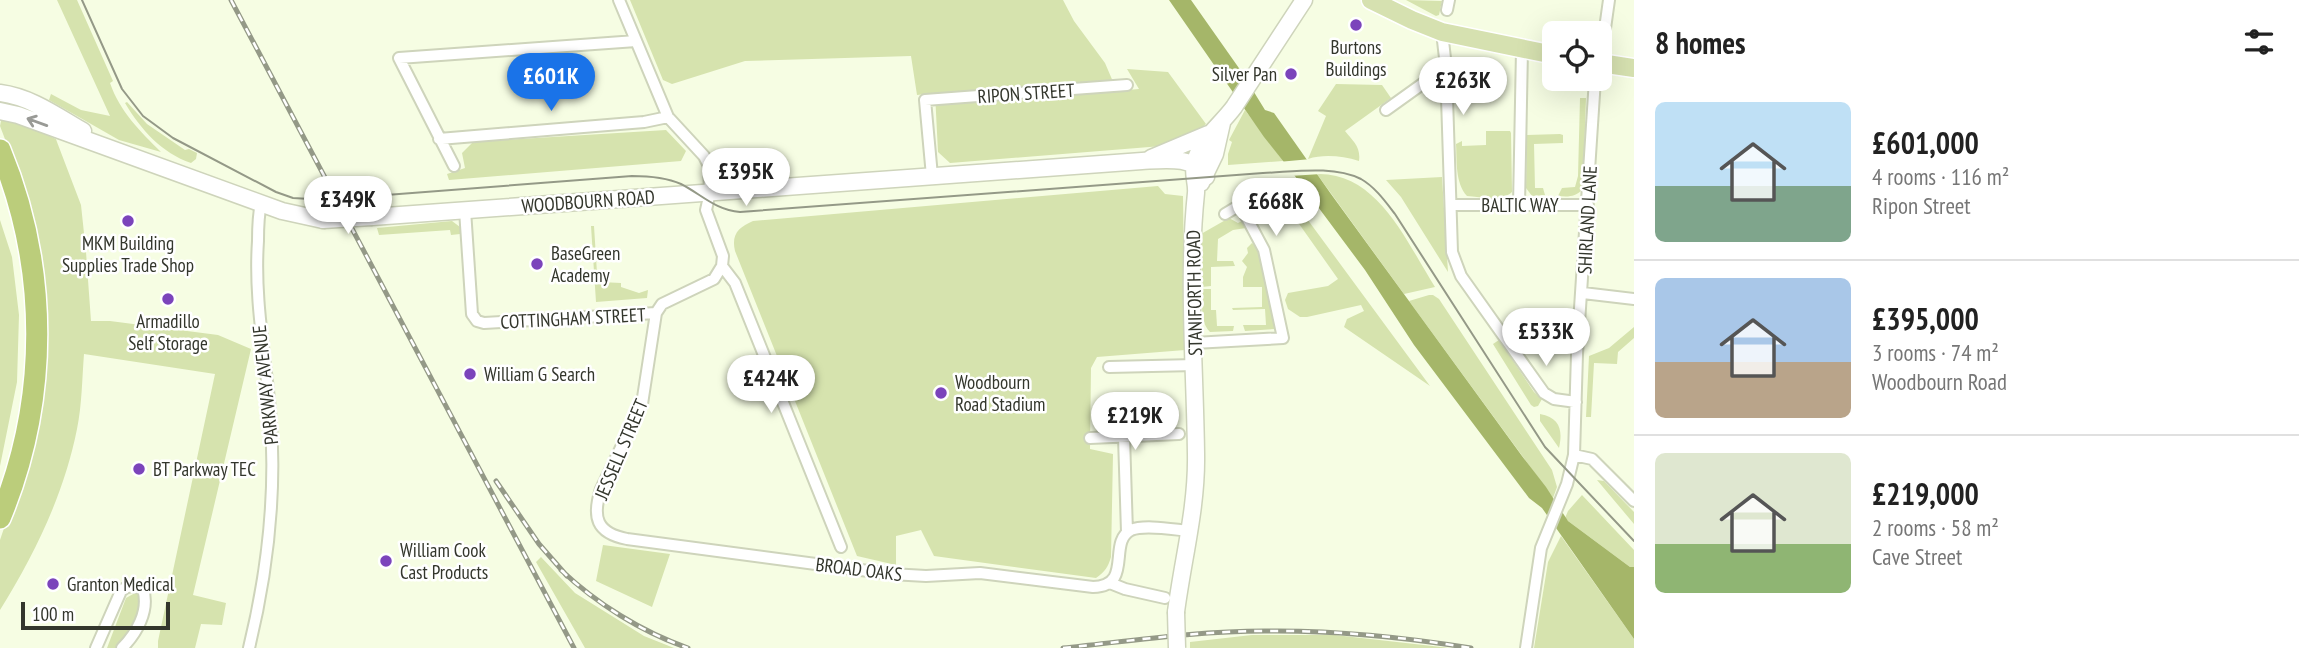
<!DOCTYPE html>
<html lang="en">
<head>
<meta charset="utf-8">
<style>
	body { margin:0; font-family:"PT Sans Narrow",sans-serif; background:#f2f2f2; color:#222; height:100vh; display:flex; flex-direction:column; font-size:26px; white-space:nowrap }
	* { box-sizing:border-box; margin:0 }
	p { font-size:23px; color:#767676 }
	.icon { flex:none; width:38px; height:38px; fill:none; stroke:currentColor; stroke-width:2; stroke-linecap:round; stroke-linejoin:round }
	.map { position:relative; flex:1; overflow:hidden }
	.sheet { display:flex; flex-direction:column; background:#fff; width:665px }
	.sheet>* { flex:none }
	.fabs { position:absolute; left:1542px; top:21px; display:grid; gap:14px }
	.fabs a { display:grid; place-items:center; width:70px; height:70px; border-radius:10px; background:#fff; box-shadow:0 7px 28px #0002; font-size:35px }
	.scale { position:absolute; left:21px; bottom:18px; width:149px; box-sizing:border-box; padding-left:7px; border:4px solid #33362c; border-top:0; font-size:19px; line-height:24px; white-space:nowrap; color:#33362c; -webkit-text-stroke:5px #fff; paint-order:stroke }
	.price { position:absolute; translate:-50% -60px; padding:0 16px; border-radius:24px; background:#fff; color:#222; font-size:23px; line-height:46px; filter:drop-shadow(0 2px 4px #0008) }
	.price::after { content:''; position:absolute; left:50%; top:42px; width:21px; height:16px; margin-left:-10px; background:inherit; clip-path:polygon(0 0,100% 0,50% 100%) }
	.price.current { background:#1a73e8; color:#fff }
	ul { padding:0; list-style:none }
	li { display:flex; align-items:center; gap:21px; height:175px; padding:0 21px }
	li+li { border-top:2px solid #e0e0e0 }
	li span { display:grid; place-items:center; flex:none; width:196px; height:140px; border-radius:10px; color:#555 }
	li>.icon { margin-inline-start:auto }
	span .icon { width:84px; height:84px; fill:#fffc; stroke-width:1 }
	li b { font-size:30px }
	h2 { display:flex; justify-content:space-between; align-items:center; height:84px; padding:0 21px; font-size:30px }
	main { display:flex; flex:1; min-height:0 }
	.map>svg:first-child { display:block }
</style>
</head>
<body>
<main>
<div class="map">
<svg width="1634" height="648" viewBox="0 0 1634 648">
	<rect width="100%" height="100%" fill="#f6fde3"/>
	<path fill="#d6e3ae" d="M57,0h20l36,81 -3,2c10,29 30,48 51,69l-42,-12 -70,-40 2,-6 30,16 29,6z
		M630,0h433l11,21 31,42 12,28 22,-2 -12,-20 41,3 38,52 -16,14 -28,8 -212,17 -12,-11 -3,-59 -18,2 -6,-39 -166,5 -73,23 -9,-4z
		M1406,0l36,1 -3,14 -3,1z
		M1336,84l46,1 9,13 -46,33c8,10 16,16 14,30 -17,-5 -35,-7 -51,-2l18,-43 -8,-5z
		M1580,98h6l-3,91c-8,8 -14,8 -25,7l4,-8 13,-1 3,-11z
		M127,102l20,22 38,26 4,-1 8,4 -1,6 -5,4c-29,-10 -50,-33 -66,-60z
		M1245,110l38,51 -55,4v-11l4,-12 -3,-2z
		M2,116h4l50,23 1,3 24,63 5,47 5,69h19l108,14 33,14 -58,246 33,8 -4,22 -21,-1 -6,24h-37v-7l57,-267 -131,-20c-2,25 -2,51 -7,75 -13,65 -42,125 -77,181v-70l35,-103 -19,-269 -16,-42z
		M666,130l20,21 -5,10 -232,19 -2,-6 18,-6 -3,-15 11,-11z
		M1486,131h24l1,2 1,59c-11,10 -31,5 -45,4 -12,-13 -10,-35 -11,-52l6,-3v5l24,-1z
		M1560,134l3,1v8l-29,1 1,44h8l2,7 -13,1 -6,-8 1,-53z
		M1317,174c61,-2 90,69 118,113l-31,7z
		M1442,177l6,95 -47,-75 -15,-17z
		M1271,178h6l153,208 -86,-59 3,-8 17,-8 -3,-6 -54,12h-7l-12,-8 -3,-9 3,-7 40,-7 10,-7 -70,-99z
		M1158,186l7,8 18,2 2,154 -88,7 -6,11 -1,81 23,5 -2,103c-3,10 -6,15 -15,21l-162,-22 -13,-26 -25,6v29l-39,-9 -122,-305c-4,-17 4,-24 18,-30z
		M1229,218l9,5 4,-2 4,7 -13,2 -15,9 -1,22h16l2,5 -24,1v19l-9,1 -1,-53z
		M0,220l12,37 7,58 -2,67 -17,84z
		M452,221l8,6v7l-9,1 -1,-5 -71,5 -2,-7z
		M591,226h3l3,47h3l1,9 20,1v4l18,6 9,-3 -1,8 -51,4z
		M1252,243l7,6 16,80 -30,2 -2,-6h23l-1,-16 -32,1 -1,-2 30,-1v-20h-19v-10l4,-10 -5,-6 6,-8 -1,-5z
		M1202,289h9v21h5l1,16h17l-1,5 -23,1c-11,-11 -7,-28 -8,-43z
		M1429,295h4l6,4 113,171 5,17 -4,11 -144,-197z
		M1634,327v11l-16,14 -1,12 -23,-1 -3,54h-5l3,-61 20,-8z
		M1499,340l35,52 8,7 -4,7 -4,1 -3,-2 -38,-61z
		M1540,414c20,4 23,16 19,34l-19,-27z
		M1597,480l7,1 30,31v12z
		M1582,495l52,55v17h-4l-62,-46 -3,-3 3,-7z
		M1561,536l73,103v9h-100l14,-86z
		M603,545l67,9 -18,53 -56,-26z
		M541,557l34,36 69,43 30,12h-89l-49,-86z
		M135,593h6l2,16 -21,39h-15l19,-50z
		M1252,635h83l115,13h-260v-6z"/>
	<path fill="#a5b669" d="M1169,0h22l50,71 24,39 9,3 57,81 191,262 24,31 22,34 62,46h4v72l-92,-131 -13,-10 -115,-153 -49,-75 -67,-90 -34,-43z"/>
	<path fill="#f6fde3" d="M1311,159l10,15 -31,2 -12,-14z"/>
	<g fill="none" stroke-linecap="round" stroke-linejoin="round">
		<g stroke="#ced4bb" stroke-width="14">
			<path id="street" d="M619,0l49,117 36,39 5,10 1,26 -4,18 17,46 -1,10 -8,13 -52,25 -6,9 -14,91 -41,85c-9,28 -5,44 26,50l264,35 35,2 54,-3 113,14c41,-1 14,-45 38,-57 14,-6 45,0 60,1
				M1447,10l2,-10
				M1442,32l4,35 6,185 9,24 83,117 10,6 22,3
				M1600,64l9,-64
				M1386,110l60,-43
				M439,139l205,-17 24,-5
				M454,166l-55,-108 237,-17
				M932,176l-7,-76 202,-15
				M1451,205h137
				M1519,205l3,-155
				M465,210l7,104 5,7 7,2 172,-10
				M722,266l13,17 106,264
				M1583,293l51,6
				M1194,343l89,-5 -19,-88 -24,-45 -15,9
				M1109,367l86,-2
				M1124,437l3,95
				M1090,438l89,-4
				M1574,455l18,4 42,42
				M1110,583l15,6 40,9
				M96,648l25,-57c8,-7 13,-5 22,-2 7,22 -7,45 -21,59
				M249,648c19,-78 28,-158 21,-238 -5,-57 -16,-112 -12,-169 0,-13 0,-25 3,-37
				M1526,648l15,-100 26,-64 7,-29 3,-101 18,-275"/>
		</g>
		<g stroke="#ced4bb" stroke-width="19">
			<path id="secondary" d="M0,93c31,4 57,23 83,38
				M0,111l18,4 264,96 41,9
				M1151,158l57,-24
				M1201,183l14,-29 7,-31
				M372,217l770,-56c20,-1 54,-6 64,16
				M1176,612c7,-54 21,-104 20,-158 -1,-87 -9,-175 0,-261 1,-10 -4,-19 -1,-31 6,-24 25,-36 39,-55l70,-107"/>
		</g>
		<g stroke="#fff" stroke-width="21">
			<path id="primary" d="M1371,0l41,20 30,12 112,23
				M1600,63l34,5"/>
		</g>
		<g stroke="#fff" stroke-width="24">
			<path id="highway" d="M0,150c49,118 49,250 0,368"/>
		</g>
		<use href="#street" stroke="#fff" stroke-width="10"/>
		<use href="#secondary" stroke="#fff" stroke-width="16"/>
		<use href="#primary" stroke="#d6e1b0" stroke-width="18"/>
		<use href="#highway" stroke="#bbcd7b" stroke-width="21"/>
		<path stroke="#949987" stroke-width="2" d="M82,0l40,89 21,27 30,22 103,54 17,6 17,1 63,-3 259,-20c17,0 33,1 49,8 20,10 34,26 59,28l523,-39c30,-1 69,-8 98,6 14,8 24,22 34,35l150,233 89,94"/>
		<g stroke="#949987" stroke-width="5">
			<path id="rail" d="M231,0l343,648
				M496,481l43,63 28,32
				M561,570c36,34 81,62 127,78
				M1063,648c67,-7 134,-17 202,-17 69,-1 138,6 206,17"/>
		</g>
		<use href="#rail" stroke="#fff" stroke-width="2.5" stroke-dasharray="8" stroke-linecap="butt"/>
		<g stroke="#ced4bb" stroke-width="19" stroke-linecap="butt">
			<path id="secondary-bridge" d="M323,220l49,-3
				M1176,612l1,36"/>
		</g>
		<use href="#secondary-bridge" stroke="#fff" stroke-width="16"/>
	</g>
	<defs><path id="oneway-shaft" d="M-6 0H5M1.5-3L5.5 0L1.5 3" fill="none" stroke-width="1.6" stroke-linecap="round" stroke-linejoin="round" transform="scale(1.75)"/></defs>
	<use stroke="#999a96" href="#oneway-shaft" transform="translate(37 122) rotate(-160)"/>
	<g fill="#7b44bb" stroke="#fff" stroke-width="2.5">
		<circle cx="1356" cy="25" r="7"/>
		<circle cx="1291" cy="74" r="7"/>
		<circle cx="128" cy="221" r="7"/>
		<circle cx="537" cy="264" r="7"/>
		<circle cx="168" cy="299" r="7"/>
		<circle cx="470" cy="374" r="7"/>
		<circle cx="941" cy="393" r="7"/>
		<circle cx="139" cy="469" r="7"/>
		<circle cx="386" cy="561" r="7"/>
		<circle cx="53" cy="584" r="7"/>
	</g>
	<g text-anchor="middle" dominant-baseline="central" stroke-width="5" stroke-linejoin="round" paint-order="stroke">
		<g font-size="19" fill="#33362c" stroke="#fff" text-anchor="start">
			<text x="1356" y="47" text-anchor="middle">Burtons<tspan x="1356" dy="22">Buildings</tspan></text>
			<text x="1277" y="74" text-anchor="end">Silver Pan</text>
			<text x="128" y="243" text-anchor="middle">MKM Building<tspan x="128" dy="22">Supplies Trade Shop</tspan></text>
			<text x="551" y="253">BaseGreen<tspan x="551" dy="22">Academy</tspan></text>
			<text x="168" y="321" text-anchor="middle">Armadillo<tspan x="168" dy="22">Self Storage</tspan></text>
			<text x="484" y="374">William G Search</text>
			<text x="955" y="382">Woodbourn<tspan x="955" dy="22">Road Stadium</tspan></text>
			<text x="153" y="469">BT Parkway TEC</text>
			<text x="400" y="550">William Cook<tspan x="400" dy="22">Cast Products</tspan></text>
			<text x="67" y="584">Granton Medical</text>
		</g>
		<g font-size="19" fill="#33362c" stroke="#fff">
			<text transform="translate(1026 93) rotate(-4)">RIPON STREET</text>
			<text transform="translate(588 201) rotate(-4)">WOODBOURN ROAD</text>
			<text x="1520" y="205">BALTIC WAY</text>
			<text transform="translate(1587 220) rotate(-87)">SHIRLAND LANE</text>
			<text transform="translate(1194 293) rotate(-91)">STANIFORTH ROAD</text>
			<text transform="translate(573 318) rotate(-3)">COTTINGHAM STREET</text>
			<text transform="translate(265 385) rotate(-96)">PARKWAY AVENUE</text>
			<text transform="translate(621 449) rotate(-67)">JESSELL STREET</text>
			<text transform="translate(859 569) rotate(7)">BROAD OAKS</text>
		</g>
	</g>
</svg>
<div class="fabs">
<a><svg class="icon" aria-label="locate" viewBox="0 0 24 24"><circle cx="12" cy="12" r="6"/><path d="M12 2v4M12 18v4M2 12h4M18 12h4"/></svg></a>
</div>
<div class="scale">100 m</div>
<b class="price current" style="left:551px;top:113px">£601K</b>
<b class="price" style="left:1463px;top:117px">£263K</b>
<b class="price" style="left:746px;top:208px">£395K</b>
<b class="price" style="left:348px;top:236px">£349K</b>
<b class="price" style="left:1276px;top:238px">£668K</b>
<b class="price" style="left:1546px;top:368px">£533K</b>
<b class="price" style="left:771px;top:415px">£424K</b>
<b class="price" style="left:1135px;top:452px">£219K</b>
</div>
<section class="sheet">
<h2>8 homes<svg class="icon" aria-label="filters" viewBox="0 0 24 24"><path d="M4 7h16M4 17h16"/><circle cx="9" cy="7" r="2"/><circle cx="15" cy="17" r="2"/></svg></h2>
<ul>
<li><span style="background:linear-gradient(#bfe0f5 60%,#7fa58c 0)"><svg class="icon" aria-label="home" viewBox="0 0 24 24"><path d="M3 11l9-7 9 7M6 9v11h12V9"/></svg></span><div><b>£601,000</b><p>4 rooms · 116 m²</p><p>Ripon Street</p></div></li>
<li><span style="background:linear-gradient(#a9c7e8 60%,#b9a48a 0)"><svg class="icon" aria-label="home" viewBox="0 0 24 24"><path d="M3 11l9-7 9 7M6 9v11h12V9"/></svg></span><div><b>£395,000</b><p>3 rooms · 74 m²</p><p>Woodbourn Road</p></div></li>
<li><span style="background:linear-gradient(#dfe7d0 65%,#8fb573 0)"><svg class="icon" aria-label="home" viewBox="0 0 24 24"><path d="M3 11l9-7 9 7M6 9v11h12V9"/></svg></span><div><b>£219,000</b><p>2 rooms · 58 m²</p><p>Cave Street</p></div></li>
</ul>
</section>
</main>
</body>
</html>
